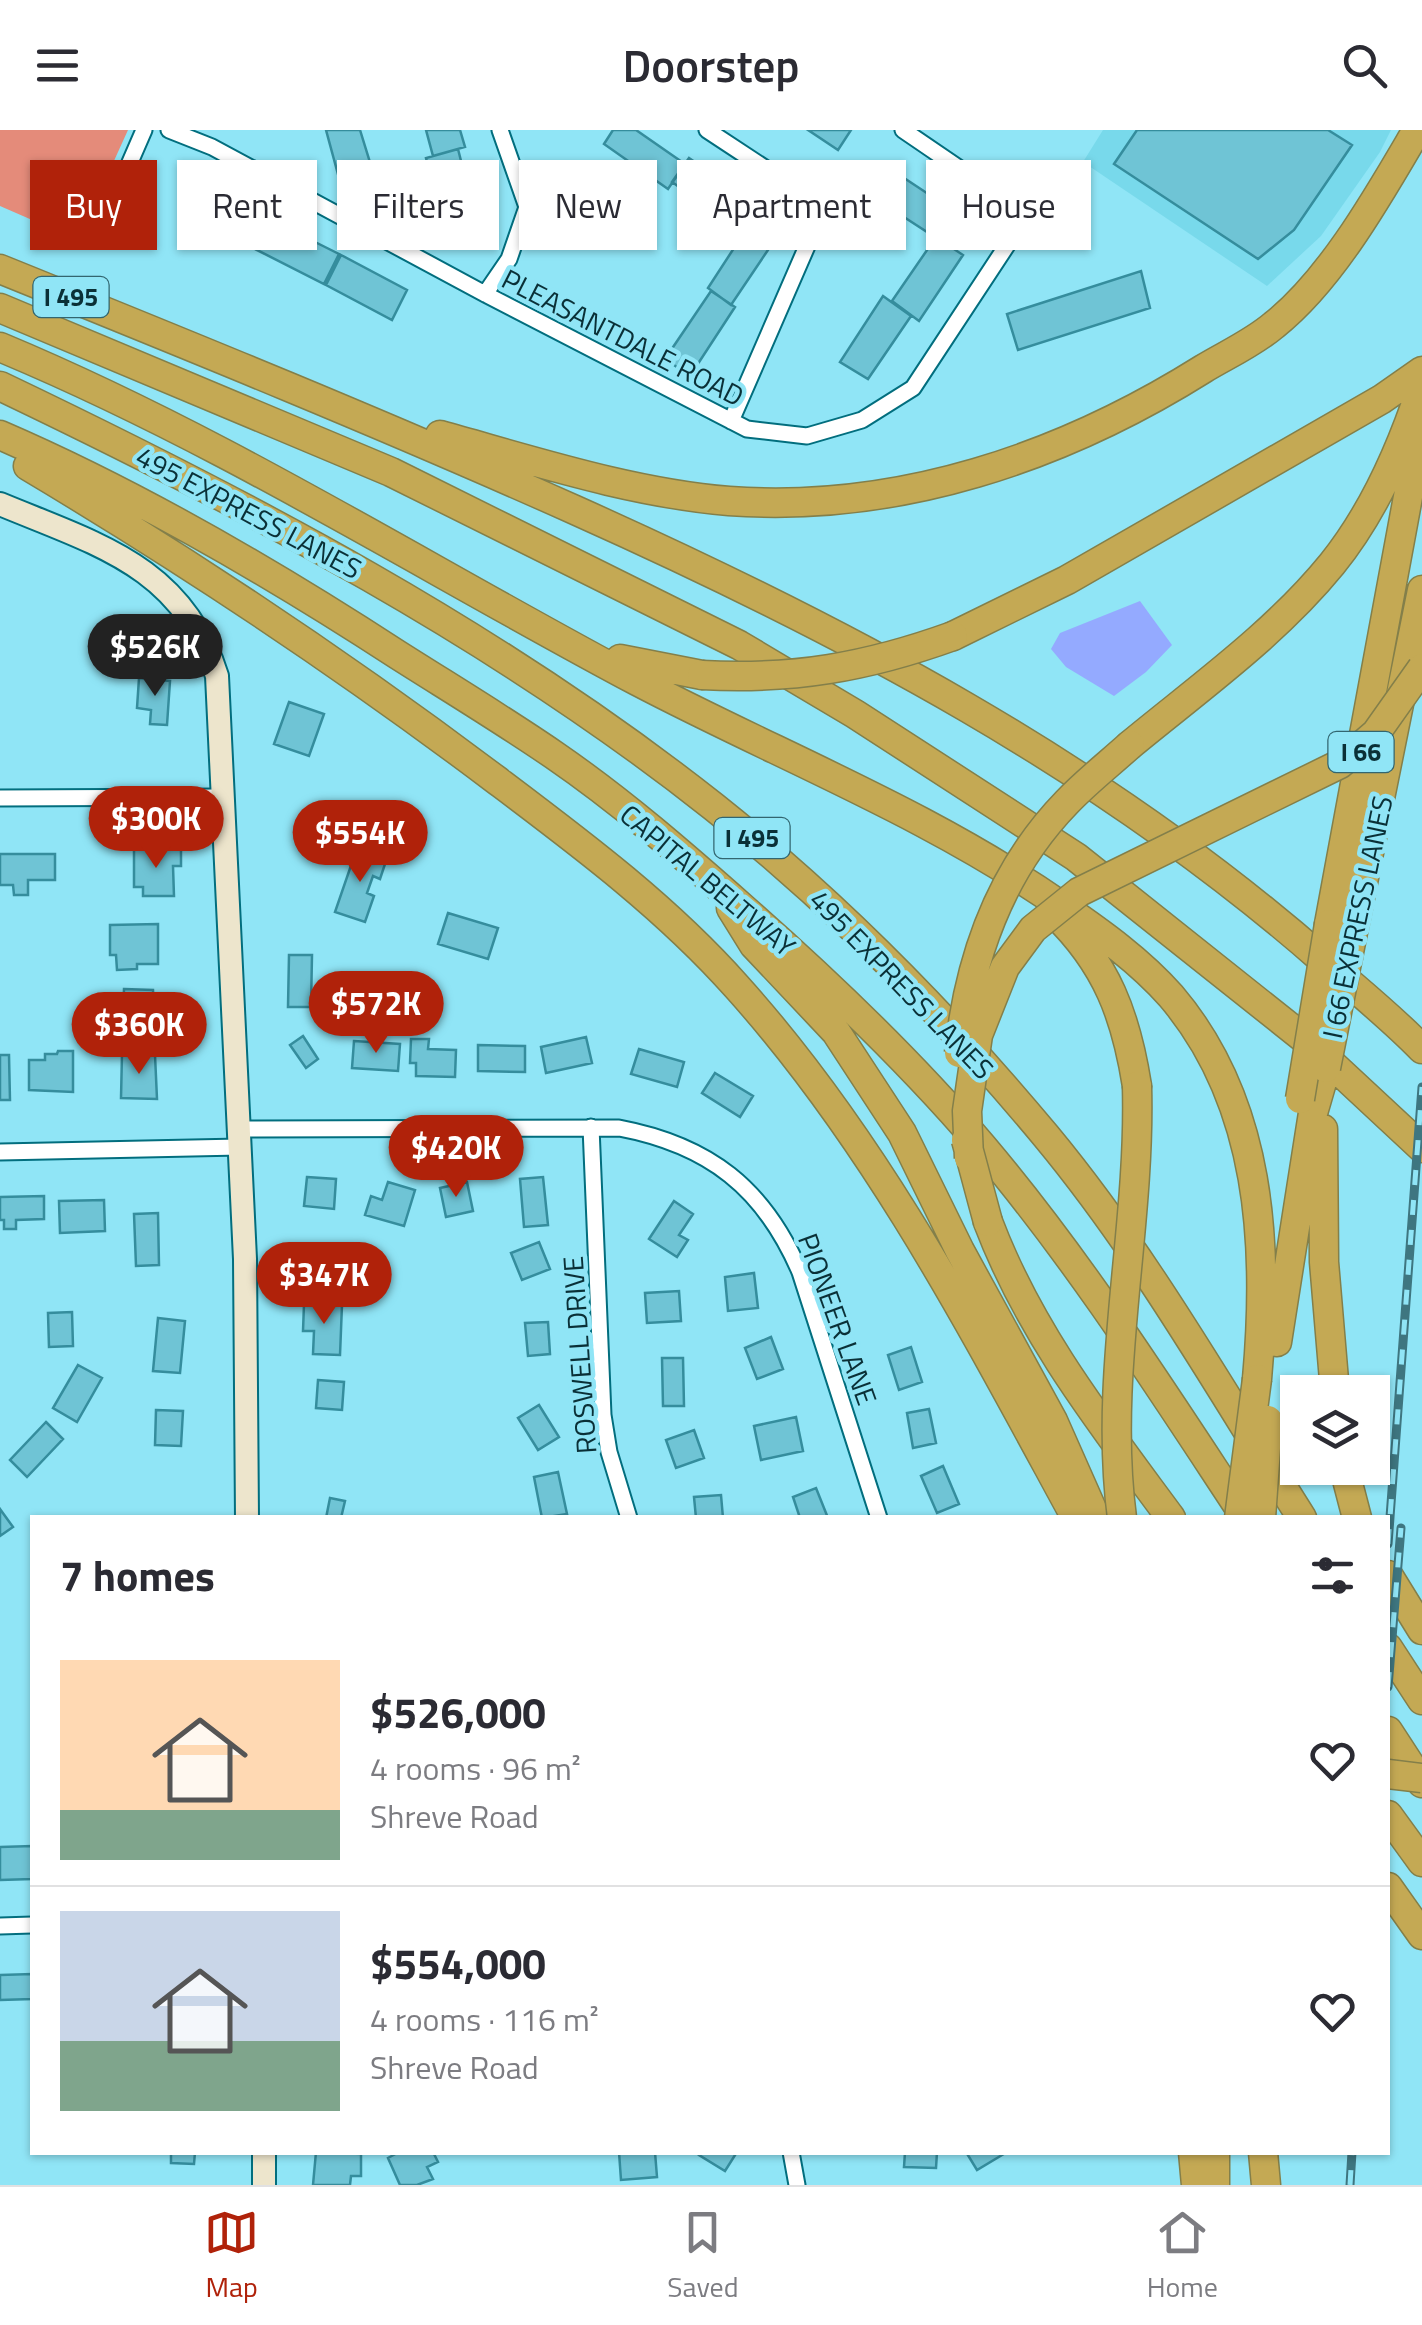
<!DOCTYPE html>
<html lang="en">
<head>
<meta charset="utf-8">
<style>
	body { margin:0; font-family:"Titillium Web",sans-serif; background:#f2f2f3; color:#2b2b33; height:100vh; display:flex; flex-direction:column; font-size:38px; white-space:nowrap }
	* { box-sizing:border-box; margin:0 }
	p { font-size:32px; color:#7c7c81 }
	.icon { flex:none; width:55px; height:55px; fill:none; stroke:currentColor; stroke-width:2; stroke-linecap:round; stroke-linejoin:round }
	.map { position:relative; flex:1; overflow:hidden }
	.details { position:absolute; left:30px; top:1385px; width:1360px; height:640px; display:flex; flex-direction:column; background:#fff; border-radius:0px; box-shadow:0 2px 8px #0004 }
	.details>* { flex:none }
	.banner { position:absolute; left:30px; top:30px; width:1362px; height:90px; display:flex; gap:20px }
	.tools { position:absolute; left:1280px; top:1245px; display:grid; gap:20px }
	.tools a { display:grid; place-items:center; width:110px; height:110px; border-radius:0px; background:#fff; box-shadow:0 2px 8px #0004; font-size:50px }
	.price { position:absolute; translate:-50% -85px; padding:0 22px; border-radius:35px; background:#b0220a; color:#fff; font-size:32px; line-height:65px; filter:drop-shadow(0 2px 5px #0008) }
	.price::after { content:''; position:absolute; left:50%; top:60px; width:30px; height:22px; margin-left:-15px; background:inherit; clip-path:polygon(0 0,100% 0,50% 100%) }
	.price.current { background:#222; color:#fff }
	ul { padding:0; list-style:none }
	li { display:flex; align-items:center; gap:30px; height:250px; padding:0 30px }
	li+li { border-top:2px solid #e1e1e2 }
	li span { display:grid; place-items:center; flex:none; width:280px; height:200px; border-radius:0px; color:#555 }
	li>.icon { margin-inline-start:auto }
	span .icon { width:120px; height:120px; fill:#fffc; stroke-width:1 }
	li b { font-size:42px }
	h2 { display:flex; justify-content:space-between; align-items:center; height:120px; padding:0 30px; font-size:42px }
	.tag { padding:0 35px; border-radius:0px; background:#fff; box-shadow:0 2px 8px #0004; font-size:35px; line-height:90px }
	.tag.current { background:#b0220a; color:#fff }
	header { display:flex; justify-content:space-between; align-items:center; height:130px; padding:0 30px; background:#fff; font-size:45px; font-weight:600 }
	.dock { display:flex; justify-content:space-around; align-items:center; height:140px; border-top:2px solid #e1e1e2; background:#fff; font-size:28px; color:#7c7c81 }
	.dock a { display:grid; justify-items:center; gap:5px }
	.dock .current { color:#b0220a }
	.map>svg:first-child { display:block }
</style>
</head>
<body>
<header><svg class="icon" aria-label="menu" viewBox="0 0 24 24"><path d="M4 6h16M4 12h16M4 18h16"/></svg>Doorstep<svg class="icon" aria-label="search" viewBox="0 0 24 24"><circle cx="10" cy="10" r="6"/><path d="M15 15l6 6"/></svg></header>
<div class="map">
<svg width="1422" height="2055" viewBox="0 0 1422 2055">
	<rect width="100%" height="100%" fill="#90e5f6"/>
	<path fill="#78d9eb" d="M1103,0h288l-11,22 -59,84 -54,50 -184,-124z"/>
	<path fill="#e48b7a" d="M0,0h128l-50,110 -78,-34z"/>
	<path fill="#94aaff" d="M1140,471l32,44 -26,27 -32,24 -48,-29 -15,-18 9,-16z"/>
	<path fill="#6fc4d5" stroke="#358d9d" stroke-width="2.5" d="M326,0h34l12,39 -33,9z
		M426,0h34l5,17 -32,9z
		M613,0h23l49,34 -17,25 -64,-45z
		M808,0h43l-13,20z
		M1137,0h191l24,15 -58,85 -36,29 -144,-95z
		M458,19l22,87 -32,8 -22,-86z
		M689,28l71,49 -17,25 -71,-50z
		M889,38l74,49 -19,26 -74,-48z
		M200,54l68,34 -16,30 -67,-35z
		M269,89l70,35 -15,30 -71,-36z
		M749,95l25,16 -43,64 -23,-17z
		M936,107l27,18 -44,66 -27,-20z
		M341,125l66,35 -15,30 -66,-35z
		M1141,141l9,37 -132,42 -11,-36z
		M711,161l24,16 -45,69 -25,-17z
		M883,166l28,20 -43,63 -28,-17z
		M139,548l31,3 -3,44 -17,-1 1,-14 -14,-2z
		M289,572l35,12 -15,42 -35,-12z
		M357,718l30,10 -7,21 -7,-3 -6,17 7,3 -9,26 -30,-10z
		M134,719h47v17h-8l1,30h-31v-9h-9z
		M0,724h55v26h-27v15h-14l-1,-10h-13z
		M448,783l50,15 -10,31 -50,-15z
		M158,794v40h-21v5l-20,1 -1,-15h-6v-30z
		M289,825h23l-1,52h-23z
		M124,859l29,1 2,44 -33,1z
		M303,906l15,23 -12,9 -16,-23z
		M586,907l6,26 -46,10 -5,-26z
		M411,909h18l-1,10 28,1 -1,27 -39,-1v-13h-6z
		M354,911l46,3 -2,27 -46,-3z
		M478,915l47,1v26l-47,-1z
		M639,919l45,13 -7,25 -46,-13z
		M58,921h15v41l-44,-2v-30h16v-6h12z
		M122,924l33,1 2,44 -36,-1z
		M0,925h9l1,45h-10z
		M715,943l38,23 -13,21 -38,-24z
		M307,1047l29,2 -2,30 -30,-3z
		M543,1047l5,48 -24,2 -4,-48z
		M388,1052l27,8 -11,36 -39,-11 6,-19 11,4z
		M467,1052l6,29 -27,6 -6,-29z
		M44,1066v23l-28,1v9h-12v-9h-4v-23z
		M104,1070l1,31 -45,2 -1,-32z
		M674,1071l19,13 -14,21 9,5 -11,17 -28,-18z
		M158,1083l1,52 -23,1 -2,-52z
		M539,1112l11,27 -28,11 -11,-27z
		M294,1116l23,2 2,41 -19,-2 1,-7 -9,-1z
		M754,1143l4,35 -30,3 -3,-34z
		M679,1161l2,30 -34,2 -2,-30z
		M304,1174l38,1 -2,50 -27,-1 1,-23h-11z
		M72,1182l1,34 -24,1 -1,-34z
		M158,1188l27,3 -5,52 -27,-2z
		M548,1192l2,32 -22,2 -3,-33z
		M771,1207l12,32 -26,10 -12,-31z
		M911,1217l11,35 -23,8 -11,-35z
		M662,1228h21l1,48h-21z
		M78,1235l24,13 -25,44 -24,-14z
		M318,1250l26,2 -2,28 -26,-2z
		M539,1275l20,32 -21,13 -20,-32z
		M929,1279l7,34 -23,5 -6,-35z
		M156,1280l27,1 -2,35 -26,-1z
		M796,1287l7,34 -42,9 -7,-34z
		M46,1292l17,17 -36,38 -17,-17z
		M694,1300l10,28 -28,10 -10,-28z
		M943,1336l16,38 -22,9 -16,-37z
		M558,1342l9,42 -25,4 -8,-41z
		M816,1358l12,30h-28l-7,-21z
		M721,1365l2,23h-27l-2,-21z
		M330,1368l15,3 -4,17h-15z
		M0,1379l13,18 -13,9z
		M32,1716v33l-32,1v-33z
		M32,1844v25l-32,1v-25z
		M171,2022h24l-1,12 -23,-1z
		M316,2022l45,2v22h-10l-1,9h-37z
		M399,2022h34l5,10 -11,5 6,12 -16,6h-17l-12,-27z
		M619,2022h36l2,25 -36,3z
		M701,2022h36l-12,19 -26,-16z
		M905,2022h32l-1,16 -32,-1z
		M966,2022h41l-30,18z"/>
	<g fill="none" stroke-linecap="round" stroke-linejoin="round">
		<g stroke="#026e7e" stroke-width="19">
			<path id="street" d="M169,0l43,17 273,147 262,135 60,7 55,-16 51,-32 106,-161 -6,-22 -110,-75
				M707,0l117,77 -93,214
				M98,106l46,-106
				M485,164l24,-35 18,-52 -27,-77
				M0,668l224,-1
				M591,997l12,288 6,37 20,66
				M239,999l380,-1c90,17 145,60 181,144l79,246
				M0,1022l240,-5
				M0,1796l32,-1
				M791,2022l6,33"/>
		</g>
		<g stroke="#026e7e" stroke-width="26">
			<path id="secondary" d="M0,374c96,40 183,62 217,172l28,583 2,259
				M264,2055v-33"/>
		</g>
		<g stroke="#837f4a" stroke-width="31">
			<path id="highway" d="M0,139c193,78 385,156 575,241 268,120 527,256 749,451 33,29 68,57 98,88
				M0,178l391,164 348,173 116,69 221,143 230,183 116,108
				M0,217c223,93 424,221 637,334 143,75 293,133 426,226 38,26 77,54 108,89 91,107 98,250 86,383
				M0,256c249,119 497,249 714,421 122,97 233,210 332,329 98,118 174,253 256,382
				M0,305c139,60 272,138 398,220 52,33 105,65 156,100 67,46 129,100 190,154 84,74 166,152 239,238 98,116 179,244 263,371
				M440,305c94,26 192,58 289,66 169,12 332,-43 474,-132 23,-14 50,-26 71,-44 58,-46 106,-132 143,-195
				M28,336c161,96 317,200 467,313 85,64 171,128 242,208 141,157 238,346 339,531
				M953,506l114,-56 315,-181 40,-28
				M620,529l82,16
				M1130,615c69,-57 145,-111 202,-181 42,-52 69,-114 90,-178
				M731,778l23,37 82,87 66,101 58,118 93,170 43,97
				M1054,783c53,51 72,103 83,173
				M1329,794l93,-503
				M1352,807l70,-347
				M1323,999l1,133 11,130
				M988,1092c42,111 113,201 183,296
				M1277,1212l36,-229 13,-45
				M1344,1338l13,50
				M1388,1445l34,55
				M1388,1518l34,52
				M1388,1601l34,52
				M1388,1685l34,47
				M1388,1757l34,48
				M1193,2022l3,33
				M1215,2022v33
				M1263,2022l3,33"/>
		</g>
		<use href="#street" stroke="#fff" stroke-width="15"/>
		<use href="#secondary" stroke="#ede5cc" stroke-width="22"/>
		<use href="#highway" stroke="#c4a954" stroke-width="28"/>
		<g stroke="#3e7680" stroke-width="9">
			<path id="rail" d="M1388,1414l34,-457
				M1388,1557l13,-159
				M1350,2055l2,-33"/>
		</g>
		<use href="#rail" stroke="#90e5f6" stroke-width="5" stroke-dasharray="15" stroke-linecap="butt"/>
		<g stroke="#837f4a" stroke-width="31" stroke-linecap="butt">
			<path id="highway-bridge" d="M702,545c91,5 165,-8 251,-39
				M959,923c10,-95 41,-182 108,-251 19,-20 42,-38 63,-57
				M1326,938l26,-131
				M1300,969l29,-175
				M966,1010l22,82
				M969,1028l-2,-47 11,-76 27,-68 28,-38 46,-37 261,-128 36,-31 46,-65
				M1122,1388c-19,-144 19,-288 15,-432
				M1239,1388l18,-139
				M1261,1388l7,-98
				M1388,1644l34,4"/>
		</g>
		<use href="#highway-bridge" stroke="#c4a954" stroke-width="28"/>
	</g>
	<g text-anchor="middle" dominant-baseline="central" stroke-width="9" stroke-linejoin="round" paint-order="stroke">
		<g fill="#90e5f6" stroke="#326670" stroke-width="2.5">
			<rect x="33.5" y="147" width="75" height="40" rx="8"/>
			<rect x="1328.5" y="602" width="65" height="40" rx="8"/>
			<rect x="714.5" y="688" width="75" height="40" rx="8"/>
		</g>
		<g font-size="25" font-weight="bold" fill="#0a3037">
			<text x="71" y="167">I 495</text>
			<text x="1361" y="622">I 66</text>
			<text x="752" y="708">I 495</text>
		</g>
		<g font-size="28" fill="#0a3037" stroke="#90e5f6">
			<text transform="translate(623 207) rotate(27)">PLEASANTDALE ROAD</text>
			<text transform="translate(249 382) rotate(28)">495 EXPRESS LANES</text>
			<text transform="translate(708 750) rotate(40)">CAPITAL BELTWAY</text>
			<text transform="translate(1357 787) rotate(-78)">I 66 EXPRESS LANES</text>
			<text transform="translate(902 854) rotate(46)">495 EXPRESS LANES</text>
			<text transform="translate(838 1189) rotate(70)">PIONEER LANE</text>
			<text transform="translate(579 1225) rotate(-94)">ROSWELL DRIVE</text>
		</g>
	</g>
</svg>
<div class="tools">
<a><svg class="icon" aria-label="layers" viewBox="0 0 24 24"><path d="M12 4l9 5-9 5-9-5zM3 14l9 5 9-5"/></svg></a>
</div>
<b class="price current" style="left:155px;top:569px">$526K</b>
<b class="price" style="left:156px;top:741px">$300K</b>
<b class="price" style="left:360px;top:755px">$554K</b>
<b class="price" style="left:376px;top:926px">$572K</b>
<b class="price" style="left:139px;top:947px">$360K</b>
<b class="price" style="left:456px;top:1070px">$420K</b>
<b class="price" style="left:324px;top:1197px">$347K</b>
<div class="banner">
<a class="tag current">Buy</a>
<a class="tag">Rent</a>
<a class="tag">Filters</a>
<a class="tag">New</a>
<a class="tag">Apartment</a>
<a class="tag">House</a>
</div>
<section class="details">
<h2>7 homes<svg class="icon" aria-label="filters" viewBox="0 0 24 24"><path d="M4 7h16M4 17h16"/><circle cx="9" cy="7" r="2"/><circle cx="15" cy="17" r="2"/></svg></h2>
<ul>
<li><span style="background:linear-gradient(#ffd9b3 75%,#7fa58c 0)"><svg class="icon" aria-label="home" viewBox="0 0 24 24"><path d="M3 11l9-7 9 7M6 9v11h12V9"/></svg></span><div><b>$526,000</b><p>4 rooms · 96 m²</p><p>Shreve Road</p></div><svg class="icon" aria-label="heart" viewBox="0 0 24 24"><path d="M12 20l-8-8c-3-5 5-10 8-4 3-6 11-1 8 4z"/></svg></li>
<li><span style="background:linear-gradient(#c9d6e8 65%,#7fa58c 0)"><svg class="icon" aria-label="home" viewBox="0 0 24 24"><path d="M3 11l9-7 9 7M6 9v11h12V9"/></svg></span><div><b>$554,000</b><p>4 rooms · 116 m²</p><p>Shreve Road</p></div><svg class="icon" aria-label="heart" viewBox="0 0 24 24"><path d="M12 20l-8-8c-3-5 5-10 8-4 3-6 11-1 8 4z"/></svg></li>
</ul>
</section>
</div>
<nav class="dock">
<a class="current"><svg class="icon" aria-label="map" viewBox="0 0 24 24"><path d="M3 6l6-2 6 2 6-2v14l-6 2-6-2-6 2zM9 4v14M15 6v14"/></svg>Map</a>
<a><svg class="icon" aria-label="saved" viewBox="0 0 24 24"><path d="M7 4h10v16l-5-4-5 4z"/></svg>Saved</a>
<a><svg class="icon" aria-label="home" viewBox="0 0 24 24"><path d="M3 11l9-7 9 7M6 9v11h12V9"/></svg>Home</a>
</nav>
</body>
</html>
